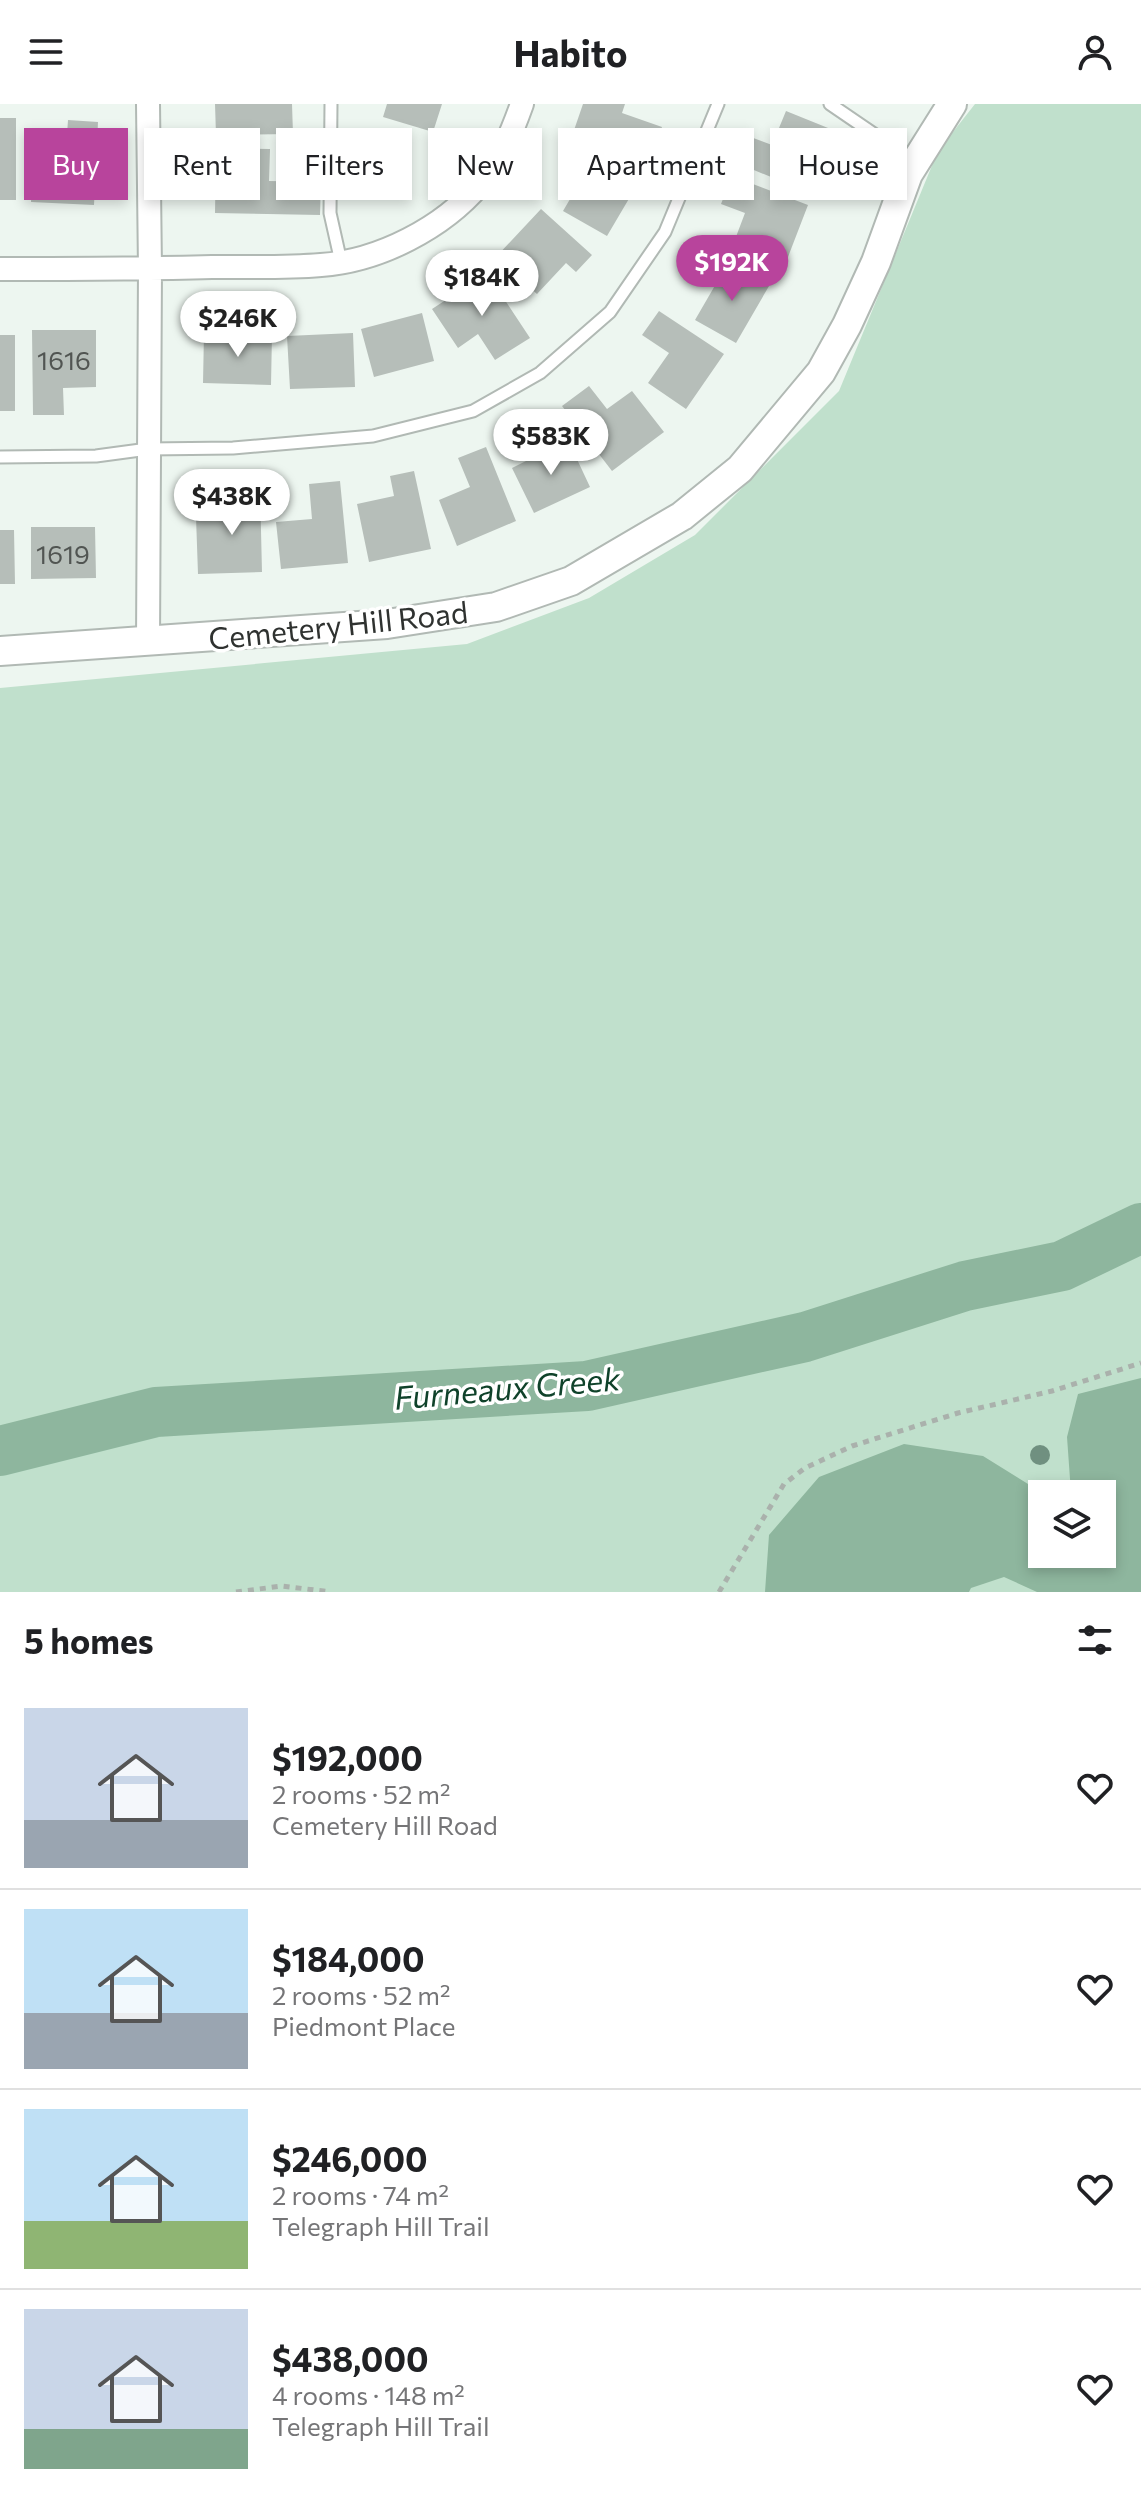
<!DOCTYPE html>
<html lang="en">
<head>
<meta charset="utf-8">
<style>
	body { margin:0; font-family:Commissioner,sans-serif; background:#f2f2f2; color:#202124; height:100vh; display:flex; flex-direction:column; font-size:30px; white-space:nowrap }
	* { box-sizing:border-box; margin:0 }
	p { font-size:26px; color:#757577 }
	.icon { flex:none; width:44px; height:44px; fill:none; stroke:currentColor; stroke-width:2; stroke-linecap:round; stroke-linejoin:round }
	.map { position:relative; height:1488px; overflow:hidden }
	.panel { display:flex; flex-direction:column; background:#fff; flex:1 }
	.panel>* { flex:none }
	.hud { position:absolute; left:24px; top:24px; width:1094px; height:72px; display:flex; gap:16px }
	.fabs { position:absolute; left:1028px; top:1376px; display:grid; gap:16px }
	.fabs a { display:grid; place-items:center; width:88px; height:88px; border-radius:0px; background:#fff; box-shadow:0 4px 12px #0003; font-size:40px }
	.price { position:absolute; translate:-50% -68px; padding:0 18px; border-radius:28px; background:#fff; color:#222; font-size:26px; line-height:52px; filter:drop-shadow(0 2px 4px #0008) }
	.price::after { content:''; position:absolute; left:50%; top:48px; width:24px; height:18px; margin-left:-12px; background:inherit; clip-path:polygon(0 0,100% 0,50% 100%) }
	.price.current { background:#b8449c; color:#fff }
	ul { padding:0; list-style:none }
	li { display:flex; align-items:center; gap:24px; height:200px; padding:0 24px }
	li+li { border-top:2px solid #e0e0e0 }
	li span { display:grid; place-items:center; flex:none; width:224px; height:160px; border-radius:0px; color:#555 }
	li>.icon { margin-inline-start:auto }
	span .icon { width:96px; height:96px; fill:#fffc; stroke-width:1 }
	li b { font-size:34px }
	h2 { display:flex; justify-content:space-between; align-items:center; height:96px; padding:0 24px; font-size:34px }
	.pill { padding:0 28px; border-radius:0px; background:#fff; box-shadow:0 4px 12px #0003; font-size:28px; line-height:72px }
	.pill.current { background:#b8449c; color:#fff }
	header { display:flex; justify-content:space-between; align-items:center; height:104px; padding:0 24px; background:#fff; font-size:36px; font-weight:700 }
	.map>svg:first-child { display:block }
</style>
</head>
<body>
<header><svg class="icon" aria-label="menu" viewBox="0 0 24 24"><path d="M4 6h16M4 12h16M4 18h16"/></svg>Habito<svg class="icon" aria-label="person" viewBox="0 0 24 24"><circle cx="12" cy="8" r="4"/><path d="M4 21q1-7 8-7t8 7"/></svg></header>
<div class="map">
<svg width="1141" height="1488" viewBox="0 0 1141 1488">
	<rect width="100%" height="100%" fill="#edf6f0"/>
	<path fill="#c0e0cc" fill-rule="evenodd" d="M975,0h166v1488h-1141v-904l467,-44 122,-46 106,-63 144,-144 99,-240zM1042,1390h60v60h-60z"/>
	<path fill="#8eb69e" d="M1141,1274v214h-104l-33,-15 -33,11 -2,4h-204l4,-57 50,-58 85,-33 79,12 61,38h-2v60h60v-60h-34l3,-1 -4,-56 11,-43z"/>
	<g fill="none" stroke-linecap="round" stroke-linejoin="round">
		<path stroke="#8eb69e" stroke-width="50" d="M0,1347l156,-39 431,-26 218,-49 160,-51 97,-20 79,-38"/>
	</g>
	<path fill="#b6beb9" d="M215,0h77l1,30 -77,1z
		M387,0h55l-9,28 -50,-15z
		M583,0h42l-3,9 40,14 -12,35 -78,-26z
		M786,7l52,21 -26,62 -75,-31 11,-27 24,9z
		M0,14h16v82h-16z
		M68,16l30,2 -4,83 -63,-3 2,-55 33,2z
		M216,44l54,1 -1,32 52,1 -1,33 -105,-2z
		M596,51l44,25 -33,56 -44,-25z
		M732,72l76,29 -25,65 -52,-20 14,-37 -24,-9z
		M541,105l51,46 -16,17 -10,-9 -29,31 -41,-37z
		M728,159l41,23 -33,57 -41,-23z
		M487,169l43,65 -35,22 -17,-26 -20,14 -26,-39z
		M659,207l65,43 -38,55 -38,-26 21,-30 -27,-18z
		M422,209l12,48 -60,16 -13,-48z
		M32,226h64v57l-33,1 1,27h-31z
		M204,229l68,1 -1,51 -68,-2z
		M353,229l2,54 -65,2 -3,-53z
		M0,231h15v76h-15z
		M589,282l18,23 25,-18 32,41 -52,39 -50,-65z
		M568,336l22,47 -56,26 -22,-45z
		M486,343l30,74 -59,25 -18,-46 31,-13 -12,-29z
		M414,367l17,78 -62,13 -12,-58 37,-8 -4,-20z
		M340,377l8,82 -67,6 -5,-47 36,-3 -3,-35z
		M231,384h29l2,84 -64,2 -2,-57 36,-1z
		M31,423h64l1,51 -65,1z
		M0,426h14l1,54h-15z"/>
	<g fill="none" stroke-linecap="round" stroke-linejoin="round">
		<g stroke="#b1b9b4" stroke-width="15">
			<path id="service" d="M331,0l-1,109 11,49
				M830,0l85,58
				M0,353l96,-1 52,-7 85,-1 140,-12 100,-25 67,-38 70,-61 55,-80 53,-128"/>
		</g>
		<g stroke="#b1b9b4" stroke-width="26">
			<path id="minor" d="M148,0l2,165 -2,373
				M0,165c71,0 141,0 212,-2 36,0 73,1 109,-2 58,-4 122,-37 159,-81 20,-22 32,-52 42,-80"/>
		</g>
		<g stroke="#b1b9b4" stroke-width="32">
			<path id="tertiary" d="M0,547l387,-27 109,-17 75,-26 111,-65 58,-47 81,-97 26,-47 29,-63 32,-88 44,-70"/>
		</g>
		<path stroke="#aab1ac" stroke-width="5" stroke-dasharray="6 6" stroke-linecap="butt" d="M236,1488l46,-6 49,6
			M719,1488l65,-108 21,-16 47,-22 106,-33 94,-22 89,-28"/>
		<use href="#service" stroke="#fff" stroke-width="11"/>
		<use href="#minor" stroke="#fff" stroke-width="22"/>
		<use href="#tertiary" stroke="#fff" stroke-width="28"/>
	</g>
	<circle fill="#709080" cx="1040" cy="1351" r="10"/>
	<g text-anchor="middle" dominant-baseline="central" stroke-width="7" stroke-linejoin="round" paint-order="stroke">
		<g font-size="26" fill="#515552">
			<text x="64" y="255">1616</text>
			<text x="63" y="449">1619</text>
		</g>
		<g font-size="30" fill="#2f3230" stroke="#fff">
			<text transform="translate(338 520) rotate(-6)">Cemetery Hill Road</text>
		</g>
		<g font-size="32" font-style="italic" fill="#0f422a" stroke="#fff">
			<text transform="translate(507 1283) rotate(-5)">Furneaux Creek</text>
		</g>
	</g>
</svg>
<div class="fabs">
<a><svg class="icon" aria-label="layers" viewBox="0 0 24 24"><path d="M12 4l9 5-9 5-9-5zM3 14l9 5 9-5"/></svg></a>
</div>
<b class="price current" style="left:732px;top:199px">$192K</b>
<b class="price" style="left:482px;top:214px">$184K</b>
<b class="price" style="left:238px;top:255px">$246K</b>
<b class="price" style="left:551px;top:373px">$583K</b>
<b class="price" style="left:232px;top:433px">$438K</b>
<div class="hud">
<a class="pill current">Buy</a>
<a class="pill">Rent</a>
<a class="pill">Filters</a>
<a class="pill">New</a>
<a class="pill">Apartment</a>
<a class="pill">House</a>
</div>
</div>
<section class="panel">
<h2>5 homes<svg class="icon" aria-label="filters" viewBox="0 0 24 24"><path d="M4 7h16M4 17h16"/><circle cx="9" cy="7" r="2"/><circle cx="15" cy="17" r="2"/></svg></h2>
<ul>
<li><span style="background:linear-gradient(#c9d6e8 70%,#9aa5b1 0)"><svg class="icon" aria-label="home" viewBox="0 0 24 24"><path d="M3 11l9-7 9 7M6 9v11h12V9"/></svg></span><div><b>$192,000</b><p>2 rooms · 52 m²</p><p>Cemetery Hill Road</p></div><svg class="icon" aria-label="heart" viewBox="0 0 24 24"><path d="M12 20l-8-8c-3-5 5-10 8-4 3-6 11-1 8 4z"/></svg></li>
<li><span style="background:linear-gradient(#bfe0f5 65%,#9aa5b1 0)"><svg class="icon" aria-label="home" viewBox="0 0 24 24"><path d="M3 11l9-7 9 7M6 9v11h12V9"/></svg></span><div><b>$184,000</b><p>2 rooms · 52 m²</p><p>Piedmont Place</p></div><svg class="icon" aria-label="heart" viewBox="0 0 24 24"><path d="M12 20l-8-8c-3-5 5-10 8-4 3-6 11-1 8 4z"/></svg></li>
<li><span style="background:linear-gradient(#bfe0f5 70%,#8fb573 0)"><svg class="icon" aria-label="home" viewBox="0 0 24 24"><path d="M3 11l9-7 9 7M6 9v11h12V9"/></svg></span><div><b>$246,000</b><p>2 rooms · 74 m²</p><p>Telegraph Hill Trail</p></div><svg class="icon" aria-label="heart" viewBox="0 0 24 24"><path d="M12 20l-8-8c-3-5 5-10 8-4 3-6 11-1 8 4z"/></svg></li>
<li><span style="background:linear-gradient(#c9d6e8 75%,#7fa58c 0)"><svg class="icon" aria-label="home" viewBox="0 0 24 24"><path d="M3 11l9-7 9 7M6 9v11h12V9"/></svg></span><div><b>$438,000</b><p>4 rooms · 148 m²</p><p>Telegraph Hill Trail</p></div><svg class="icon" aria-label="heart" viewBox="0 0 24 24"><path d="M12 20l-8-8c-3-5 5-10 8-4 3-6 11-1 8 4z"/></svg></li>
</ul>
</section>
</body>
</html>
